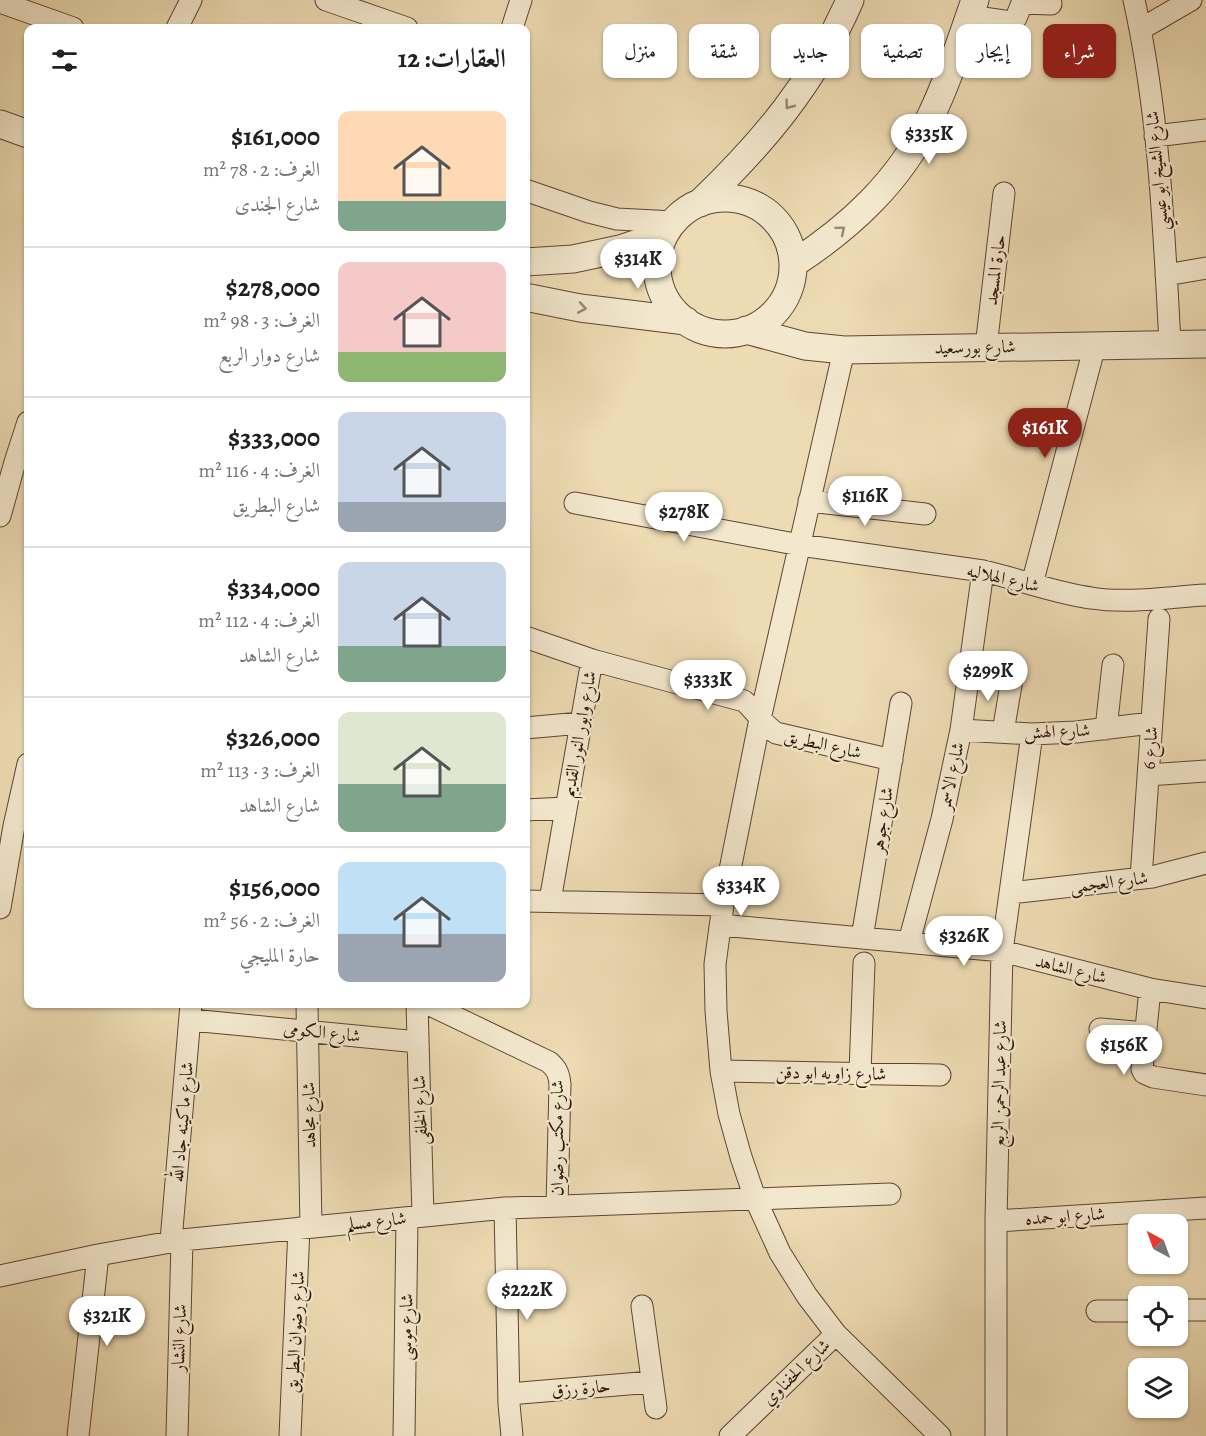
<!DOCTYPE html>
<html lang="ar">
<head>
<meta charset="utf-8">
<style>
	body { margin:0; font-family:Alegreya,Amiri,serif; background:#f2f2f2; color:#202124; direction:rtl; height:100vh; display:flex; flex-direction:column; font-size:22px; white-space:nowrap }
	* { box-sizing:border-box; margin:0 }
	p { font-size:20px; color:#757577 }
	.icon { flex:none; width:33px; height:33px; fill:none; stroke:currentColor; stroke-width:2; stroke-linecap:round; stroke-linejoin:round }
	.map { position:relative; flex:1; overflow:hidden; direction:ltr }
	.details { position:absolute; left:24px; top:24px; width:506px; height:984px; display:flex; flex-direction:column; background:#fff; border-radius:12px; box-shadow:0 2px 4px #0004; direction:rtl }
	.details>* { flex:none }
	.top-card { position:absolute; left:548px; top:24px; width:568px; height:54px; direction:rtl; display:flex; gap:12px }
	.needle { width:39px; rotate:319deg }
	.tools { position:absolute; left:1128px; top:1214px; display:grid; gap:12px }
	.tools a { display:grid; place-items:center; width:60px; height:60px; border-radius:12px; background:#fff; box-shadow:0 2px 4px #0004; font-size:30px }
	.price { position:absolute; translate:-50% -51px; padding:0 14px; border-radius:21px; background:#fff; color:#222; font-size:20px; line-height:39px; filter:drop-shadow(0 2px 3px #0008) }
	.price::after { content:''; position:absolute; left:50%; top:36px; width:18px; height:14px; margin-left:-9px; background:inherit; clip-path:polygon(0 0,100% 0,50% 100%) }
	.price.current { background:#8f2418; color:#fff }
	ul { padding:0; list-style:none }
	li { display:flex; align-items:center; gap:18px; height:150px; padding:0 24px }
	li+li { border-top:2px solid #e0e0e0 }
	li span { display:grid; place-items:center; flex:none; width:168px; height:120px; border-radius:12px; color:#555 }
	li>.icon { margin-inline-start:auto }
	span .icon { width:72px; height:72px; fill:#fffc; stroke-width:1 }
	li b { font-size:26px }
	h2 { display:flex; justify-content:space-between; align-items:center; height:72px; padding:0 24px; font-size:26px }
	.pill { padding:0 21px; border-radius:12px; background:#fff; box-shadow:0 2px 4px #0004; font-size:21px; line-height:54px }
	.pill.current { background:#8f2418; color:#fff }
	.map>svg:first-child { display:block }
</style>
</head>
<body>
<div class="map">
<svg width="1206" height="1436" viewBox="0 0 1206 1436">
	<rect width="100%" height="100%" fill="#eddbb3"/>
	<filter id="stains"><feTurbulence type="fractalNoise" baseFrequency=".00333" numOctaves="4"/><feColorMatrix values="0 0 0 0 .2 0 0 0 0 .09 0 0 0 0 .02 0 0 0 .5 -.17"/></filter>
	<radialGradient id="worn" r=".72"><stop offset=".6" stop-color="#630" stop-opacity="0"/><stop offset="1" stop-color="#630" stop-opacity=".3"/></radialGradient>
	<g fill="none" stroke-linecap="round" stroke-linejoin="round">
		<g stroke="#5e4530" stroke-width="23">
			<path id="minor" d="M326,0l81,28
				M1134,0c25,112 30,229 36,344
				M0,2l73,26
				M969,16l42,6 5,-4 6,-15 29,1
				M177,28l14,-28
				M512,28l9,-28
				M1141,29l50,-29
				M1155,136l51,-6
				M525,190l64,22 28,7 57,3
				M1166,275l40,-7
				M986,347l18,-154
				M844,350l-84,369 -37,186 -8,59 1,47 5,60 8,43 12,43 14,41 25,55 27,43 29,38 104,102
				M809,501l116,13
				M575,503l225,42 183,26c36,8 71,22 108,27 37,6 78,-1 115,-3
				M0,516l15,-54 13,-40
				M1032,584l63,-239
				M525,637l67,23 152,41c12,10 19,24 32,32l116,27
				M525,728l56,-5
				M1106,729l7,-64
				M961,730l71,4 44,-2 75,-9
				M1003,732l9,-53
				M1148,775l58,-4
				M525,810l41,-2
				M1141,878l18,-259
				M1010,893l142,-16 54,-14
				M525,901l198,4
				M550,901l42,-241
				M0,908l14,-82 14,-62
				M721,925l281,26 148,38 56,9
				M862,938l39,-235
				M909,942l33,-123 19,-89 22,-159
				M1150,989l-8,80 2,4 9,4 53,8
				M307,1004l4,223
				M417,1004l6,212
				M428,1004l121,58c8,7 10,12 11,22l-3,122
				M191,1020l227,22
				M1100,1029l46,4
				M721,1071l219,4
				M860,1073l4,-110
				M505,1208l4,196 3,32
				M996,1221l210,-13
				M171,1241l20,-237
				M0,1276l98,-21 84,-15 323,-32 385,-14
				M642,1306l14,102
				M1178,1310h28
				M1097,1311h41
				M509,1394l143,-12
				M78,1436l20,-181
				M177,1436l5,-196
				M290,1436l9,-208
				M404,1436l3,-218
				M730,1436l106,-102
				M996,1436v-215l6,-270 30,-217"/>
		</g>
		<g stroke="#5e4530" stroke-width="29">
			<path id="tertiary" d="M0,124l28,10
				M657 266a68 68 0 1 1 136 0a68 68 0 1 1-136 0Z
				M700,203c63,-60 115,-122 150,-203
				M525,262l48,-3 47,-10 45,-15
				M793,264c57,-37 106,-82 136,-144 19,-39 32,-80 46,-120
				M525,297l55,11 106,13
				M746,330l59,16 39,4 362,-6"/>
		</g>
		<use href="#minor" stroke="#f3e8ce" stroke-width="21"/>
		<use href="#tertiary" stroke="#f3e8ce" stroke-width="27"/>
	</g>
	<defs><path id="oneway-chevron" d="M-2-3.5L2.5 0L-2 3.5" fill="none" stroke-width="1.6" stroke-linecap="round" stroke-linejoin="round" transform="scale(1.5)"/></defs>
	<g stroke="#9a8873">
		<use href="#oneway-chevron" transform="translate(789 105) rotate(127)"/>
		<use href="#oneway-chevron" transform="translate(841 230) rotate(-40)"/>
		<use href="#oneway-chevron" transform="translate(582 308) rotate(10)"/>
	</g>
	<g text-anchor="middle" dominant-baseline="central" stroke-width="4.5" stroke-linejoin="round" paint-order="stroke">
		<g font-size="18" fill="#2e1304" stroke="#f3e8ce">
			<text transform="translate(1157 171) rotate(-95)">شارع الشيخ ابو عيسي</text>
			<text transform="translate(995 270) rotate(-83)">حارة المسجد</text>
			<text transform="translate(975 347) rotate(-1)">شارع بورسعيد</text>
			<text transform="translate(1003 578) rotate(13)">شارع الهلاليه</text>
			<text transform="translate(1057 731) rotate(-2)">شارع الهش</text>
			<text transform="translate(579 734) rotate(-80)">شارع وابور النور القديم</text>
			<text transform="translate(823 744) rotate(13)">شارع البطريق</text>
			<text transform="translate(1150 748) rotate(-86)">شارع 6</text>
			<text transform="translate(951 776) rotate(-78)">شارع الاسمر</text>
			<text transform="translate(882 820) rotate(-81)">شارع جوهر</text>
			<text transform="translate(1109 882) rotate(-7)">شارع العجمى</text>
			<text transform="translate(1071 969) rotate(14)">شارع الشاهد</text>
			<text transform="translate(322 1032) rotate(6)">شارع الكومى</text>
			<text transform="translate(831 1073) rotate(1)">شارع زاويه ابو دقن</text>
			<text transform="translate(999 1084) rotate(-89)">شارع عبد الرحمن الربع</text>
			<text transform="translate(420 1110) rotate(-92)">شارع الخلفى</text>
			<text transform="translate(309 1115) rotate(-91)">شارع مجاهد</text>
			<text transform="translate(182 1122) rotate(-85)">شارع ماكينه جاد الله</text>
			<text transform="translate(557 1138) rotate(-90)">شارع مكتب رضوان</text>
			<text transform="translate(1065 1216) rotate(-4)">شارع ابو حمده</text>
			<text transform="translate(376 1221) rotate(-6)">شارع مسلم</text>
			<text transform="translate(406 1327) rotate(-89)">شارع موسى</text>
			<text transform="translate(295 1332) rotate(-87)">شارع رضوان البطريق</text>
			<text transform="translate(179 1338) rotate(-88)">شارع النشار</text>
			<text transform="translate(796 1372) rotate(-44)">شارع الحفناوي</text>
			<text transform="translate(581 1388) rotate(-5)">حارة رزق</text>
		</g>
	</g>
	<rect width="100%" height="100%" filter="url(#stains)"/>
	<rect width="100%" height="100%" fill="url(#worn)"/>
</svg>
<div class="tools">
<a><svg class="needle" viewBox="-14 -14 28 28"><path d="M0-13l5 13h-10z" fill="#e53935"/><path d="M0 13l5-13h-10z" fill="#757577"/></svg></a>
<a><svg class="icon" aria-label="locate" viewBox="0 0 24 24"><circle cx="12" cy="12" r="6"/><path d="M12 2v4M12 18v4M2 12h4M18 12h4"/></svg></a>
<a><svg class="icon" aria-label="layers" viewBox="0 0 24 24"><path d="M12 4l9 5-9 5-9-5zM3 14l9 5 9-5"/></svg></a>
</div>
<b class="price" style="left:929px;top:165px">$335K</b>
<b class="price" style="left:638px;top:290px">$314K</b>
<b class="price current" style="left:1045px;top:459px">$161K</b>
<b class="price" style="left:865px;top:527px">$116K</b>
<b class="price" style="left:684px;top:543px">$278K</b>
<b class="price" style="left:988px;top:702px">$299K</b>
<b class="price" style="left:708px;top:711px">$333K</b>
<b class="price" style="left:741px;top:917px">$334K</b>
<b class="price" style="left:964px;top:967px">$326K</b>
<b class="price" style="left:1124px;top:1076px">$156K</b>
<b class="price" style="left:527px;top:1321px">$222K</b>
<b class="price" style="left:107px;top:1347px">$321K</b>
<div class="top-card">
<a class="pill current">شراء</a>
<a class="pill">إيجار</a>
<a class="pill">تصفية</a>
<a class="pill">جديد</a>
<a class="pill">شقة</a>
<a class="pill">منزل</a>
</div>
<section class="details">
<h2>العقارات: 12<svg class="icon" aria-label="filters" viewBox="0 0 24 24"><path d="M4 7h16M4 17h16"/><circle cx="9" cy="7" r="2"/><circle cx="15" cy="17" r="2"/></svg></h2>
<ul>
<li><span style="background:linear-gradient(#ffd9b3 75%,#7fa58c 0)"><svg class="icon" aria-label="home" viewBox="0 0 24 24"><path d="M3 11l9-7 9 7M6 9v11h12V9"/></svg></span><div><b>$161,000</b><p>الغرف: 2 · 78 m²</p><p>شارع الجندى</p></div></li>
<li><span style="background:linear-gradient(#f6c9c9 75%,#8fb573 0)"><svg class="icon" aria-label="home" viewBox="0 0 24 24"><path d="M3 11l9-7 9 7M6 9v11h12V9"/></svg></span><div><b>$278,000</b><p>الغرف: 3 · 98 m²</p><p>شارع دوار الربع</p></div></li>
<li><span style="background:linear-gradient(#c9d6e8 75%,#9aa5b1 0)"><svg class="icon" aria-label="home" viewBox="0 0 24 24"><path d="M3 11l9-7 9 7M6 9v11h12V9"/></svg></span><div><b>$333,000</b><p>الغرف: 4 · 116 m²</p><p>شارع البطريق</p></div></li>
<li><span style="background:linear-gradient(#c9d6e8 70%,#7fa58c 0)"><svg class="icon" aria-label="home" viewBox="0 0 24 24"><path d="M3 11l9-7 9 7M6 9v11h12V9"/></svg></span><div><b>$334,000</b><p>الغرف: 4 · 112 m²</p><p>شارع الشاهد</p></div></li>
<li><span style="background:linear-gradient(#dfe7d0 60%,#7fa58c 0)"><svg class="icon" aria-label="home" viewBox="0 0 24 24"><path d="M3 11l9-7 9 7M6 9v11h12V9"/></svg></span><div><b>$326,000</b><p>الغرف: 3 · 113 m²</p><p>شارع الشاهد</p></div></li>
<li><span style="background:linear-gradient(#bfe0f5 60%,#9aa5b1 0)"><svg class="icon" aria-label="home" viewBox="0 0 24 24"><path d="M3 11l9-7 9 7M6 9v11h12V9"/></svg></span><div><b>$156,000</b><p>الغرف: 2 · 56 m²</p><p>حارة المليجي</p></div></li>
</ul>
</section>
</div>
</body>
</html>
